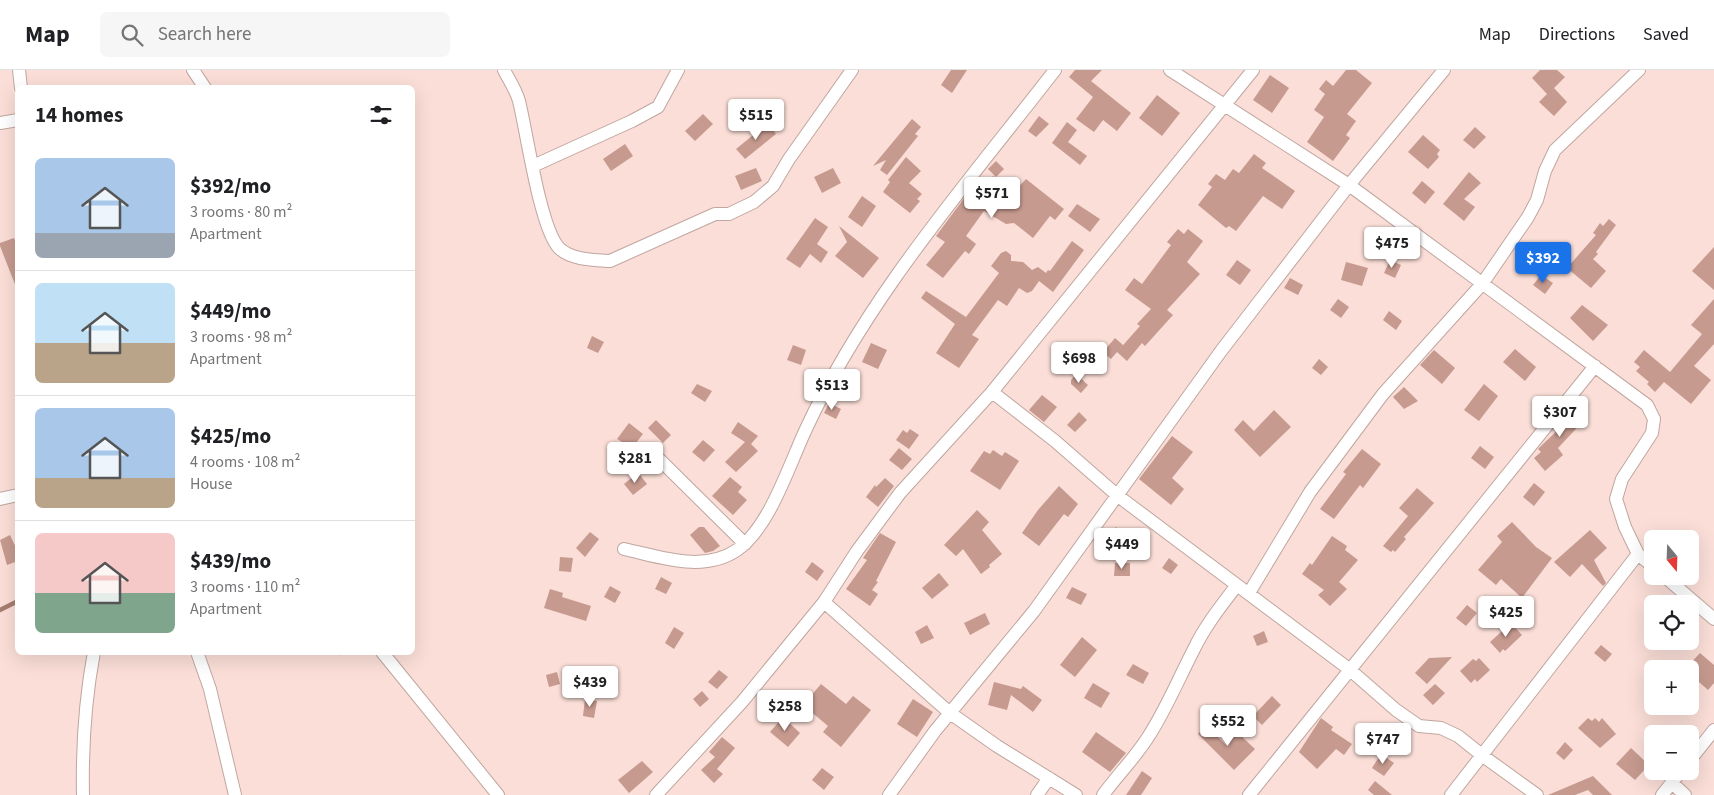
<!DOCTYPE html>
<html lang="en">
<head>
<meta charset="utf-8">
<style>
	body { margin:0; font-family:"Source Sans 3",sans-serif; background:#f6f6f6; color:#202124; height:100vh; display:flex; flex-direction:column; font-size:19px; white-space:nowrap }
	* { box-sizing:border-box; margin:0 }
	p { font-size:16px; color:#757577 }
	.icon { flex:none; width:28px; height:28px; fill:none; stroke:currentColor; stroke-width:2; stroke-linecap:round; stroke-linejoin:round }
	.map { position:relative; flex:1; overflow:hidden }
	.drawer { position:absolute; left:15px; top:15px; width:400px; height:570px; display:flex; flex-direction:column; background:#fff; border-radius:8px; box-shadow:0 5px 20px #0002 }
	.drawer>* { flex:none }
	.needle { width:32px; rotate:161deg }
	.controls { position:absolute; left:1644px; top:460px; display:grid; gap:10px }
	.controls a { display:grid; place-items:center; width:55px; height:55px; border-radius:8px; background:#fff; box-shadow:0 5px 20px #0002; font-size:25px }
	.price { position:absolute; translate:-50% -42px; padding:0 11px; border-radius:5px; background:#fff; color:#222; font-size:16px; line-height:32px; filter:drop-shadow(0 1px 2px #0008) }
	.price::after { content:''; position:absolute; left:50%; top:30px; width:15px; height:11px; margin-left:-8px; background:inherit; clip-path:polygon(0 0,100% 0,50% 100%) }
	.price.on { background:#1a73e8; color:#fff }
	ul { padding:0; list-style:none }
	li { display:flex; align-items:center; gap:15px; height:125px; padding:0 20px }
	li+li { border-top:1px solid #e0e0e0 }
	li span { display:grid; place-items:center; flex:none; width:140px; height:100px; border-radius:8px; color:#555 }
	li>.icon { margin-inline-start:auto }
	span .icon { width:60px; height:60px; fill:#fffc; stroke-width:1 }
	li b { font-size:21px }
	h2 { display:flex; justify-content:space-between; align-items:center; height:60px; padding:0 20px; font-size:21px }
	header { display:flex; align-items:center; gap:30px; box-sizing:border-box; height:70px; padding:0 25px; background:#fff; border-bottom:1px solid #e0e0e0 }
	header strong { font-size:24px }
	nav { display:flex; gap:28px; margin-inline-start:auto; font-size:18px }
	.search { width:350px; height:45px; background:#f6f6f6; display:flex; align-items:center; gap:12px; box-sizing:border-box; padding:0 18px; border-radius:8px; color:#757577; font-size:19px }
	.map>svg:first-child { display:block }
</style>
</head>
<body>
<header>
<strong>Map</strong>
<div class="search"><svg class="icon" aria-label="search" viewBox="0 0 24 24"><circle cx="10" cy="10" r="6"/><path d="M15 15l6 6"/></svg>Search here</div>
<nav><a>Map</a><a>Directions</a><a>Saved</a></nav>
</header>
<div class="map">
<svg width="1714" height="725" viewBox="0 0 1714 725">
	<rect width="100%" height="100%" fill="#faded7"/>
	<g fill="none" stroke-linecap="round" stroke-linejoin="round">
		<path stroke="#a67c71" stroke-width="4.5" d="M0,540l18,-9
			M341,582v1"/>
	</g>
	<path fill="#c69a8f" d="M951,0h16l-15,23 -11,-8z
		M1075,0h27l-11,11 40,32 -14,18 -14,-11 -9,12 -18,-13 17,-22 -24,-20z
		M1346,0h10l16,13 -25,31 9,7 -10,14 4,3 -17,23 -26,-19 17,-25 -10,-7 11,-16 -6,-5 7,-9 7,6z
		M1540,0h17l8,7 -11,11 13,14 -13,14 -15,-14 8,-8 -15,-16z
		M1270,5l19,13 -17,25 -19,-13z
		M1157,25l23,18 -18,23 -23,-18z
		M703,44l10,10 -18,17 -10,-10z
		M1039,46l10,8 -13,13 -8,-6z
		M912,49l9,8 -6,7 3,2 -31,39 -7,-5 6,-10 -13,6z
		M1067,52l10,8 -9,12 19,14 -7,9 -28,-22z
		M768,53l8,11 -31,25 -9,-10z
		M1475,57l11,10 -12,12 -11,-9z
		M1423,65l17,15 -3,4 2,3 -11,12 -20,-17z
		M625,74l8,12 -22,15 -8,-12z
		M1254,84l12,9 -4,5 33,23 -13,18 -19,-13 -27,35 -7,-5 -3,2 -28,-23 14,-18 -4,-3 8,-10 9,6 8,-11 6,4z
		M906,87l15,14 -12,12 13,11 -5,5 3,2 -10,12 -27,-21 7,-10 -2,-2z
		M996,91l8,8 -8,8 -8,-8z
		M756,98l6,13 -21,9 -6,-14z
		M833,98l8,15 -19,10 -8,-16z
		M1469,102l12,11 -17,16 11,8 -11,14 -21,-17z
		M993,106l20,17 13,-14 38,30 -9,11 -5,-4 -17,22 -19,-15 -8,1 -22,-13 -18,25 10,8 -7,10 -4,-3 -22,27 -17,-13 19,-23 -9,-6 29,-39 7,5z
		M1422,111l13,11 -10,12 -13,-11z
		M862,126l14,10 -14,21 -14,-10z
		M1077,134l23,15 -10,13 -22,-16z
		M815,148l13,9 -11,17 11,8 -7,11 -11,-9 -10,14 -14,-9z
		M1609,149l7,6 -20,27 2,2 -5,5 13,12 -15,17 -24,-20 29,-33 -3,-2 7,-10 3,3z
		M839,156l40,32 -16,20 -28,-22 12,-14z
		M1178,159l6,5 4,-5 15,12 -16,21 13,12 -33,36 6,5 -28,31 -3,-3 -15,18 -10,-9 23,-26 -3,-2 14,-15 -26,-19 9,-12 8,6 29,-39 -4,-3z
		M14,168l4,10 -2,39 -16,-41v-3z
		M1072,171l12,9 -31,42 -14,-11 -7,10 -5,2 -8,-5 -12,18 -9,-6 -26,35 7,4 -20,29 -23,-15 19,-29 -34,-26 5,-7 40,26 33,-44 -8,-7 10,-13 5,-2 5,4v6l12,1 9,8 6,-3 8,6 2,-3 2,1z
		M1714,177v43l-22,-19z
		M1237,190l14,10 -11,15 -14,-10z
		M1390,190l11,5 -6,13 -11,-5z
		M1346,192l22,6 -6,18 -21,-6z
		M1541,205l12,8 -8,11 -12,-9z
		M1290,208l13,7 -5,10 -14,-7z
		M1338,229l11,8 -8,11 -11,-8z
		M1714,229v45l-20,22 17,14 -20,24 -27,-22 -9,10 -8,-8 2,-2 -13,-11 4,-4 -6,-5 10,-12 26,22 32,-38 -11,-9z
		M1582,235l26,20 -15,16 -23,-23z
		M1389,241l13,10 -6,9 -13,-10z
		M592,266l12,6 -6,11 -11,-5z
		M1115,268l8,7 -12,14 -8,-7z
		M871,273l16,7 -9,19 -16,-7z
		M793,275l13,5 -5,15 -14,-5z
		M1515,279l21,18 -11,14 -22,-19z
		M1434,280l21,18 -13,16 -22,-19z
		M1319,289l9,8 -7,8 -9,-7z
		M1076,304l12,11 -7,8 -10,-9v-4z
		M697,314l15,7 -7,11 -14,-9z
		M1484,314l14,12 -19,25 -15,-11z
		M1404,317l14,14 -14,8 -11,-12z
		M1042,325l15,12 -13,15 -15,-12z
		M829,333l12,6 -5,10 -12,-6z
		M1575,335l13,11 -30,32 5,7 -18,16 -11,-13 7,-6 -3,-3 5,-5 18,-17 -3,-3z
		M1274,340l17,17 -31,30 -26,-27 9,-10 11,11z
		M1079,342l8,8 -12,12 -8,-7z
		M656,350l15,15 -8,8 -15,-15z
		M738,352l20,14 -7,8 7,7 -22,21 -11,-10 20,-20 -14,-9z
		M629,353l14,11 -11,14 -15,-9z
		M910,359l9,6 -10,14 -13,-9 7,-10 4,3z
		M1172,366l21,16 -21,26 12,11 -13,16 -32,-26z
		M703,370l12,10 -11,12 -12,-10z
		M1480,376l14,11 -9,12 -14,-11z
		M899,378l13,11 -10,11 -13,-10z
		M1362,379l19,15 -18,24 -3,-3 -26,34 -14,-10 26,-35 -3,-2z
		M993,380l9,6 3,-4 14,9 -19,29 -30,-19 14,-20 6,3z
		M635,405h5l7,9 -14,11 -9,-11z
		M730,407l12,10 -4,5 9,8 -14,15 -21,-19z
		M885,408l9,8 -16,21 -12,-10 9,-12 1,2z
		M1534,413l11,9 -11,14 -11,-9z
		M1059,416l19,18 -10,13 -4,-3 -25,32 -17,-13 16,-23z
		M1417,418l17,15 -30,34 2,2 -11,13 -2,-2 -2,2 -8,-6 25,-30 -9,-8z
		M977,440l12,12 -7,8 20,24 -13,11 1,2 -9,7 -18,-25 -7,7 -12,-11z
		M1512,452l24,25 16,11 -30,40 -21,-19 -5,6 -18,-15 24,-28 -5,-6z
		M699,457h5l16,19 -7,5 -8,2 -15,-18z
		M1116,457l17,12 -15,22 -18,-11z
		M1590,460l17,18 -13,12 12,23 -3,3 -21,-22 -12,13 -16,-15z
		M590,462l9,7 -14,18 -9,-9z
		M880,463l16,9 -20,39 2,1 -6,8 6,4 -8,12 -24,-17 21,-29 -4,-2z
		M10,465l8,17v9l-11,4 -7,-25z
		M1332,466l15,10 -2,4 13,10 -19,22 8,7 -17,17 -12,-11 6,-5 -22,-16 8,-11 2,2z
		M560,487l13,1 -2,14 -12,-1z
		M1169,488l9,7 -7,9 -9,-6z
		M812,492l12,9 -7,10 -12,-9z
		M1115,493h15v13h-16z
		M939,503l10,12 -17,14 -10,-11z
		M661,507l11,6 -6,11 -11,-5z
		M610,516l11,6 -6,11 -11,-6z
		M1072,517l15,7 -6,11 -15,-7z
		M550,519l13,4 -1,4 29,9 -5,15 -42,-13z
		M1467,535l10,8 -11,13 -10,-8z
		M985,543l5,11 -20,11 -6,-12z
		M1511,553l11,12 -17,16 -2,-2 -3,4 -10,-11z
		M927,555l7,13 -13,6 -6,-12z
		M674,557l10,6 -10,16 -9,-6z
		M1264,561l4,11 -11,4 -4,-10z
		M1082,567l15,13 -22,27 -15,-12z
		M1601,575l11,9 -7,8 -11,-9z
		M1700,583l14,12v18l-6,7 -18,-16v-5h-5z
		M1452,587l-25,27 -12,-11 14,-15z
		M1479,588l11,12 -13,12 -2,-3 -4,4 -11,-12 13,-12 3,2z
		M1133,594l16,9 -6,11 -17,-9z
		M719,600l9,7 -11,12 -9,-7z
		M557,602l3,12 -11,3 -3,-12z
		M994,612l27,7 2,-3 19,14 -9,12 -22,-17 -4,15 -19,-5z
		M1093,613l17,10 -9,15 -17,-10z
		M821,614l25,20 7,-8 18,14 -30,37 -18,-15 5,-6 -25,-21z
		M1435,614l10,9 -12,12 -10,-10z
		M702,621l7,8 -9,8 -7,-8z
		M1272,626l9,9 -19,20 -9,-9z
		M585,629l12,2 -3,17 -11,-2z
		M913,629l20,13 -16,25 -20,-13z
		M783,647l17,16 -12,14 -18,-15z
		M1321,648l12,9 -2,3 21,14 -8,11 -8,-6 -19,20 -18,-17z
		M1588,648l4,3 3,-3 4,4 3,-4 14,16 -16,14 -22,-20z
		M1206,655l20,20 12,-12 17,16 -21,21 -36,-36z
		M1096,662l30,21 -16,19 -28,-20z
		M722,667l13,11 -18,21 6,5 -9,9 -13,-13 14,-13 -6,-5z
		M1565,672l8,8 -9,10 -8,-7z
		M1631,678l18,17 -14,15 -19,-16z
		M1381,684l13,9 -10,13 -12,-8z
		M642,691l11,11 -24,21 -11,-13z
		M822,698l12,9 -10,13 -12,-10z
		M1142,701l10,7 -11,17h-15z
		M1593,706l19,19h-19l-5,-5 -13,5h-27z
		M1375,711l17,14h-18l-6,-5z"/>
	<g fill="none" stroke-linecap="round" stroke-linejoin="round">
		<g stroke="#c0a69f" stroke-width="14">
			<path id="street" d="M19,0l2,18
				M193,0l12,18
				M504,0c5,10 12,20 15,31 8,32 21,127 40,147 12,12 36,12 51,13l105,-47h14l25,-12 19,-16 16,-27 63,-89
				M1170,0l179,115 298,220 7,14 -2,14 -30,46 -6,20 9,28 13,27 14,12
				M0,53l18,-3
				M533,96l99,-45 26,-14 20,-37
				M992,322l63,49 63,55 231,173 47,41 23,16 22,2 17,8 25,20 54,39
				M659,389l86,85
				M0,429l18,-4
				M624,479c37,8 79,24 113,1 33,-23 52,-85 69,-121 61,-132 160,-244 249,-359
				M1664,506l50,43
				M1249,523l61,-101 73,-98 99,-110 46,-67 9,-17 8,-29 10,-21 84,-80
				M824,532l126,111 47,33 79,49
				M197,582l13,37 25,106
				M382,582l116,143
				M1690,690l24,-30
				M1672,713l13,12
				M83,725c-1,-48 2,-95 11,-143
				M656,725l86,-93 82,-100 33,-51 43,-58 92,-101 261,-322
				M889,725l46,-64 99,-120 187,-260 128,-166 95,-115
				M1037,725l12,-17
				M1103,725c15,-21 34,-39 47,-61 17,-27 29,-56 44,-85 11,-23 27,-43 43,-64
				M1249,725l346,-429
				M1451,725l187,-241
				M1662,725l19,-24"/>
		</g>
		<use href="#street" stroke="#fff" stroke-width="12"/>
	</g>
</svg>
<div class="controls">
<a><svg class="needle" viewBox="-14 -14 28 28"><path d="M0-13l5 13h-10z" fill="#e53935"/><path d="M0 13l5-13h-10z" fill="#757577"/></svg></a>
<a><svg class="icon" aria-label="locate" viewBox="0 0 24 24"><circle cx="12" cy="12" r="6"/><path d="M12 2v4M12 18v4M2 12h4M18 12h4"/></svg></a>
<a>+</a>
<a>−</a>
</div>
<b class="price" style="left:756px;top:71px">$515</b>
<b class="price" style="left:992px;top:149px">$571</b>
<b class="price" style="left:1392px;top:199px">$475</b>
<b class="price on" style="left:1543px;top:214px">$392</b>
<b class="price" style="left:1079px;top:314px">$698</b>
<b class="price" style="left:832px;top:341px">$513</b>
<b class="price" style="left:1560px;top:368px">$307</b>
<b class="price" style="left:635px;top:414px">$281</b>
<b class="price" style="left:1122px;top:500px">$449</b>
<b class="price" style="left:1506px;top:568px">$425</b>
<b class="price" style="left:590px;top:638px">$439</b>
<b class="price" style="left:785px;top:662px">$258</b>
<b class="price" style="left:1228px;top:677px">$552</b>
<b class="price" style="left:1383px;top:695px">$747</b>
<section class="drawer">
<h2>14 homes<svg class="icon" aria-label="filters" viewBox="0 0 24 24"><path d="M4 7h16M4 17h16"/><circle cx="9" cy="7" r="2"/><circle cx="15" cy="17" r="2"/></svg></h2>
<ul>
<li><span style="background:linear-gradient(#a9c7e8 75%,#9aa5b1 0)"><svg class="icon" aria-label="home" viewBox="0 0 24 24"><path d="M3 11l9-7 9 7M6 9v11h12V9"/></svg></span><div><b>$392/mo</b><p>3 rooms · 80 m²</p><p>Apartment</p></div></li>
<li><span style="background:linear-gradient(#bfe0f5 60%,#b9a48a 0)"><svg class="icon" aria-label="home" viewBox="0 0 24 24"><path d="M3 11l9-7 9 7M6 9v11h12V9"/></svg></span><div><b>$449/mo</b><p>3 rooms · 98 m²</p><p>Apartment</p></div></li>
<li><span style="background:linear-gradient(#a9c7e8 70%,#b9a48a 0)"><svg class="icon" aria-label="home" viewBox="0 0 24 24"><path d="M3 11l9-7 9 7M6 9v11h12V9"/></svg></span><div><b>$425/mo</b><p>4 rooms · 108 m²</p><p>House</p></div></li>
<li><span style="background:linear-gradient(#f6c9c9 60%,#7fa58c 0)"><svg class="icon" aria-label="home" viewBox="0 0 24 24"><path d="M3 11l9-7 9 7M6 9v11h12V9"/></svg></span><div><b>$439/mo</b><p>3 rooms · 110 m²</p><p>Apartment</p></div></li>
</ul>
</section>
</div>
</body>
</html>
